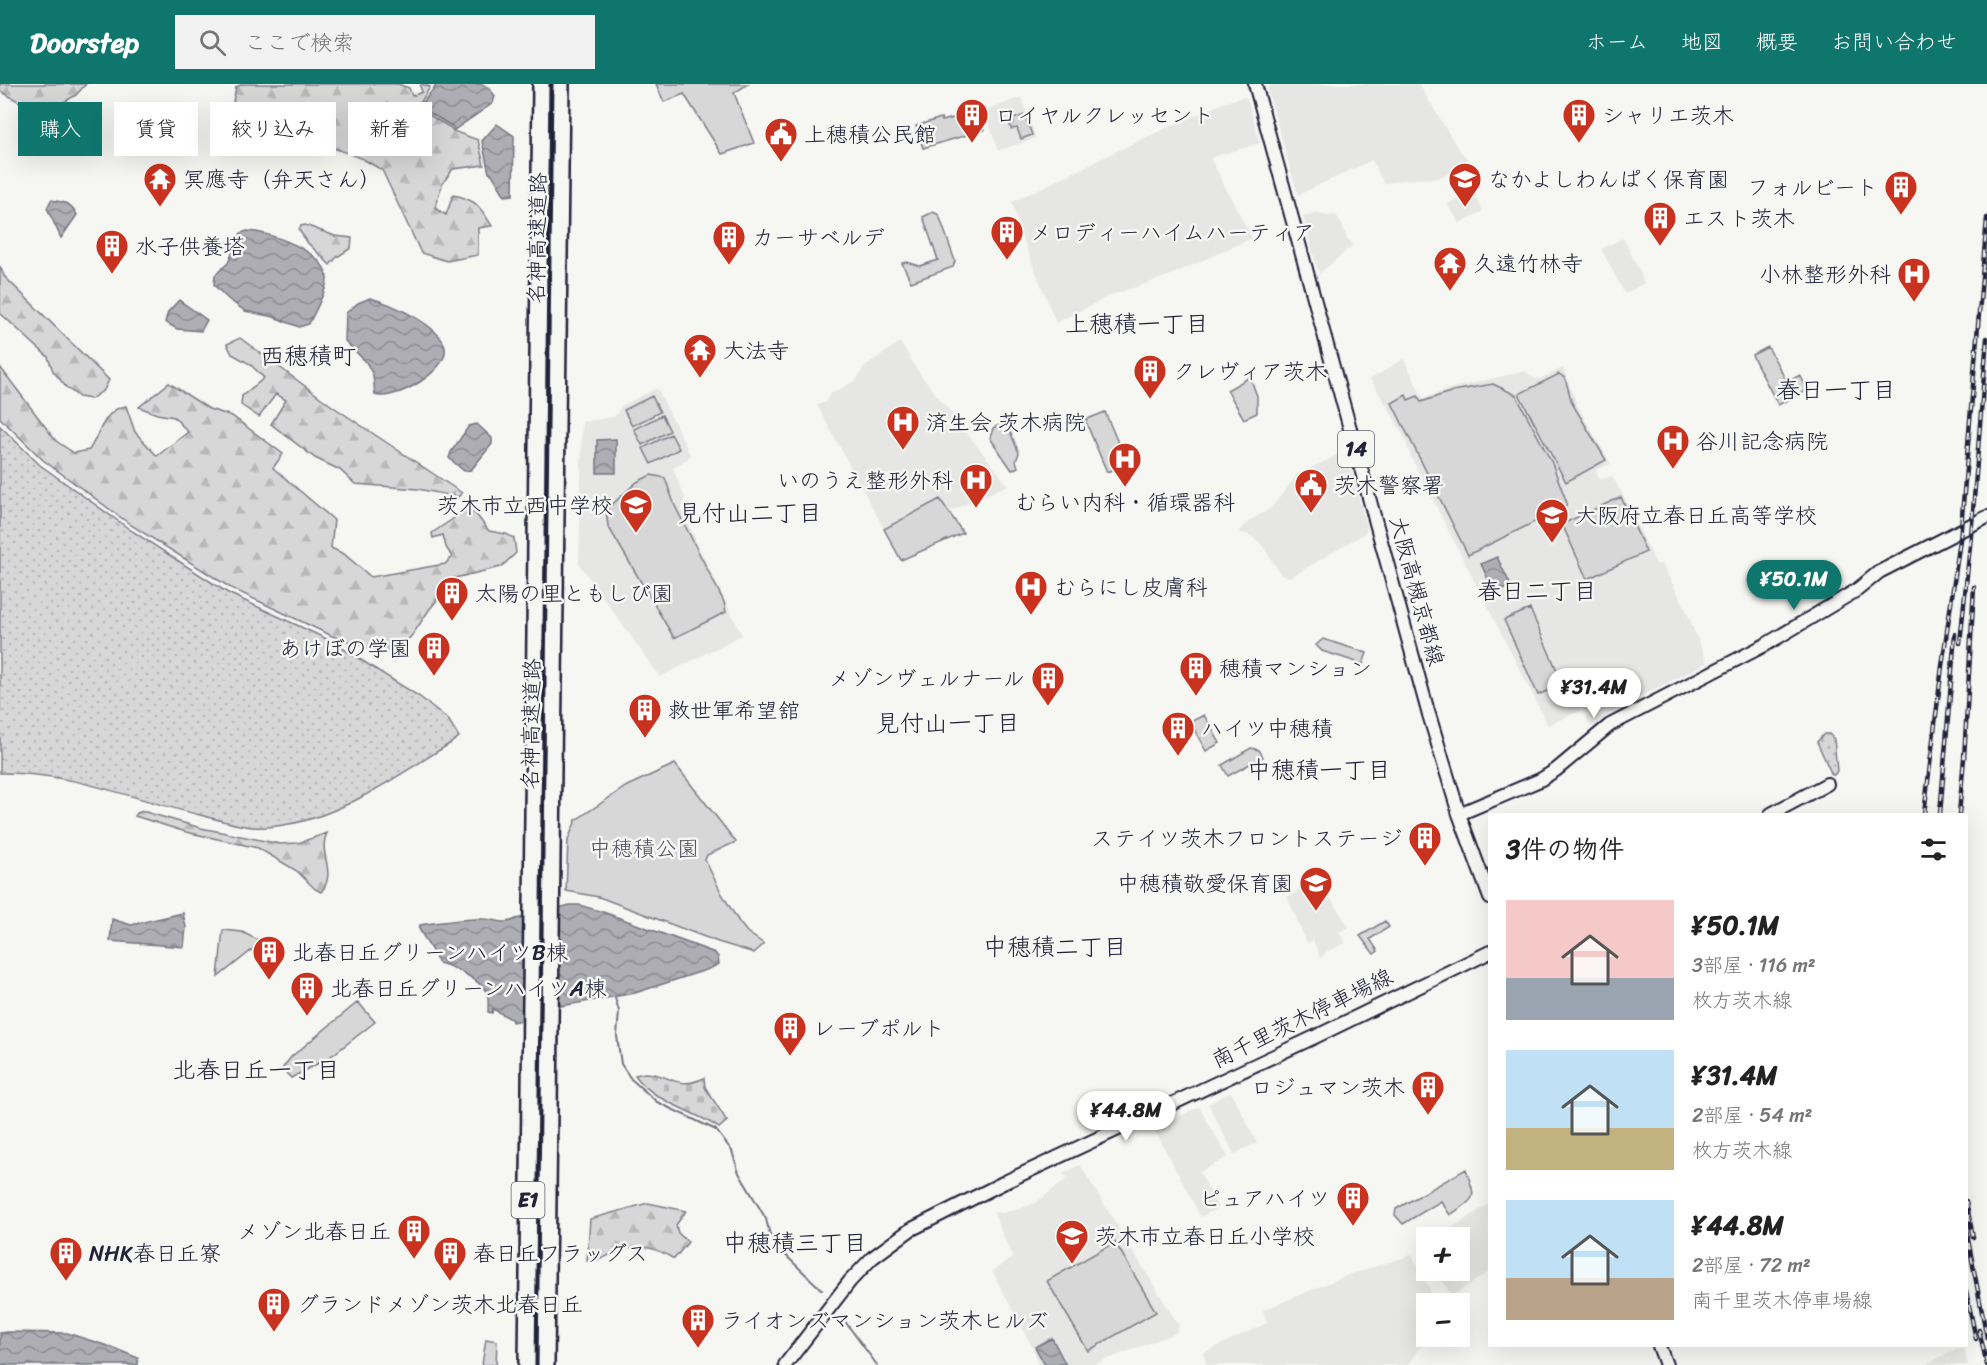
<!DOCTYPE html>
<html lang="ja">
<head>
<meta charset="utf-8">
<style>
	body { margin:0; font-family:Sriracha,"Klee One",sans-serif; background:#f2f2f2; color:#222; height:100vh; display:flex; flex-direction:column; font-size:22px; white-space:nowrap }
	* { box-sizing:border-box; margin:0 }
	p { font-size:20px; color:#767676 }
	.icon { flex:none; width:33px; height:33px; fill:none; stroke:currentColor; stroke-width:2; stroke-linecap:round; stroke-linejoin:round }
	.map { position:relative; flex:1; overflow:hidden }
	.details { position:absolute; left:1488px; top:729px; width:480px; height:534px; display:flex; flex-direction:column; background:#fff; border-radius:0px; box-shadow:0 6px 24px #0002 }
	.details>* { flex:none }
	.guide { position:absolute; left:18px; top:18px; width:570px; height:54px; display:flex; gap:12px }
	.fabs { position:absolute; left:1416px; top:1143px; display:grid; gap:12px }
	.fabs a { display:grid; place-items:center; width:54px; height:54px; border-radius:0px; background:#fff; box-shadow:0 6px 24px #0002; font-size:30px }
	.price { position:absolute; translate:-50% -51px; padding:0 14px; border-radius:21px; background:#fff; color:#222; font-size:20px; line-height:39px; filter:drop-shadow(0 2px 3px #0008) }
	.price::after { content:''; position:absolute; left:50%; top:36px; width:18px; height:14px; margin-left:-9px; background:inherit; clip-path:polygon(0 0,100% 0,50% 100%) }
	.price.active { background:#0f766e; color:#fff }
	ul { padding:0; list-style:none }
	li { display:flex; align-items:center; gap:18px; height:150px; padding:0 18px }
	li span { display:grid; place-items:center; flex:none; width:168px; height:120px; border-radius:0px; color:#555 }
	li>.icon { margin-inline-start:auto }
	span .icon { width:72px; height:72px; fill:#fffc; stroke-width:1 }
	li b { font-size:26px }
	h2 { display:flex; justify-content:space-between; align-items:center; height:72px; padding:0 18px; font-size:26px }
	.tag { padding:0 21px; border-radius:0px; background:#fff; box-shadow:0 6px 24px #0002; font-size:21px; line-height:54px }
	.tag.active { background:#0f766e; color:#fff }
	header { display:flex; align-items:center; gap:36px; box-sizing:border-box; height:84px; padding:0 30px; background:#0f766e; color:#fff }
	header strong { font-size:28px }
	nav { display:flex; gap:33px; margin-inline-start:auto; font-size:21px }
	.search { width:420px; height:54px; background:#f2f2f2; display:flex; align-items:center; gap:15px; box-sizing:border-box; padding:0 21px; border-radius:0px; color:#767676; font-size:22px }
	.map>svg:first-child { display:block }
</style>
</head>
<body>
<header>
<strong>Doorstep</strong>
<div class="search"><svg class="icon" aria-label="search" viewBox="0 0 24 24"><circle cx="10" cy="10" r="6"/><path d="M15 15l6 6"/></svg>ここで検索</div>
<nav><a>ホーム</a><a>地図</a><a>概要</a><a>お問い合わせ</a></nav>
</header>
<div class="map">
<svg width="1987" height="1281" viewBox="0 0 1987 1281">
	<defs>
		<pattern id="grass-dots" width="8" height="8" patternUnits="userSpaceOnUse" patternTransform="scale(1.5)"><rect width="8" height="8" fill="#d7d7d7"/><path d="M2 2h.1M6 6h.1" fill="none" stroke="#b8b8b9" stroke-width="1.8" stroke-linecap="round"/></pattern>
		<pattern id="forest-firs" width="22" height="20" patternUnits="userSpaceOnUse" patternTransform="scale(1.5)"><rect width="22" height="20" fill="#d7d7d7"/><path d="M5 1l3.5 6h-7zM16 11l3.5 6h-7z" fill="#b8b8b9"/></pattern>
		<pattern id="cemetery-stones" width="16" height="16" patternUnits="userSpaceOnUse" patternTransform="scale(1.5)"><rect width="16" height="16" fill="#d7d7d7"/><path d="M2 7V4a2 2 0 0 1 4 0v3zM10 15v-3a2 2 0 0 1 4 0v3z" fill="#b8b8b9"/></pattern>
		<pattern id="water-waves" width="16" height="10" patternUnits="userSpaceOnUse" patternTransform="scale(1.5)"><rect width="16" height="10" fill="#adadb3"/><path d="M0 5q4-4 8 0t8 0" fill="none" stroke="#8c8c93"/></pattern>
	</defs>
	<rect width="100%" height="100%" fill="#f6f6f2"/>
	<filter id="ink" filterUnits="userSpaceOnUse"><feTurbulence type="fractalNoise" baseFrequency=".0167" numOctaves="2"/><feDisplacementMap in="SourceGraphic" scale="12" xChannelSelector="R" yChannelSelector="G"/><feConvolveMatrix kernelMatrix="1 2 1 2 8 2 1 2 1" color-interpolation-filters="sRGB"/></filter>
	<g filter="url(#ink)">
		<path fill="#e6e6e4" d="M1273,0h146l38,63 14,16 -7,1 -18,11 -8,3 -36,2 -18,4 -12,-24 -74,35 -31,-107z
			M1021,13l15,41 -38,13 -13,-40z
			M1243,13l4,1 13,45 -50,15 42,80 -86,39 -54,18 -56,28 -34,-86 -10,-35 128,-62 83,-37z
			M1473,108l10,19 -23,12 -13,-19z
			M1317,128l11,4 8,-1 6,10 5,13 6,7 -34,29 -16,-57z
			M1623,154l17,34 4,11 -19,11 -24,-45z
			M900,258l20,32 88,111 -57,26 -11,-12 -56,30 -67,-124 9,-3 4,-9 9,-3 18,-11 7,-12z
			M1404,275l19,39 29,-10 73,-17 10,8 6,-1 22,-10 15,39 33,57 -15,6 4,10 12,-4 12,21 32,67 6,1 22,40 23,58 -84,42 -32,22 -9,-17 -34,15 -138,-270 -4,-14 -16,-30 -20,-32z
			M657,304l34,68 -18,12 12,30 -3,12 22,48 38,77 -82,42 -81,-113 3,-142 30,-5 4,-2 5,-9z
			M1346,367l21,77 -2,5 -74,44 -10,-2 -16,-26 -8,-9 -10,-6 -9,-2 11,-11 22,-13 27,-34z
			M1318,795l31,48 -10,5 7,11 -19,8 -6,8 -8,-19 -6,3 -20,-46z
			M1231,1008l26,51 -23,11 -26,-50z
			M1199,1023l29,50 -28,15 18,36 -17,9 -47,-88z
			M1080,1081l99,161 -3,7 -84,32h-54l-5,-17 -41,-77 21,-13 -20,-46 9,1 18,-4 17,-7 32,-25 -7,-3z
			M1489,1120v68l-37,24 -16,-25 24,-1v-32l-23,-1z
			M1412,1171l25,48 -11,1v32l6,1 -14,12 -9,16h-202l-4,-12 64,-30 -4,-13 85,-35z
			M1964,1264l4,17h-43l26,-14z"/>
		<path fill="url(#grass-dots)" stroke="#7c7c89" stroke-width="1.5" d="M0,342l40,39 92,66 96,62 103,48 89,56 28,22 11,18 -8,6c-48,29 -107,72 -162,81 -11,2 -25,4 -36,3 -17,-1 -36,-8 -53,-12 -68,-16 -129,-43 -200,-42z
			M1824,650h5l5,5 3,32 -3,4h-2l-15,-33z"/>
		<path fill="url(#forest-firs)" stroke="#7c7c89" stroke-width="1.5" d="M0,0h86l-10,11 -33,20 -43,-24z
			M243,0h155l11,4 3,8 10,-4 -2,-6 2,-2 8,3 -15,25 14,3 22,13 2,3 25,9 6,25 -31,4 -11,15 -7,24 11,7 7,-20c23,4 27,12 39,31l-14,2v27l-31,6 -26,-8 -39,-83 -19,-11 -66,-25 -64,-32 3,-15z
			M305,141l30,11 17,2 -1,10 -14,9 -7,8 -23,-23 -8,-12 2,-4z
			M0,182l4,10 105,104 -5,10 -13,9 -12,-2 -13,-10 -13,-16 -5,-14 -48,-44z
			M240,254l92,68 130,87 -4,4 -40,-8 -63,-5 -15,-14 -25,-12 -44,-34 15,-24 -10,-6 -17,23 -18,-12 1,-9 22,-18 -14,-14 -18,-10 -5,-10z
			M0,283l56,74 18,12 15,-3c11,-16 15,-41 37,-44l9,26 22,24 31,-24 -14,-15 -17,-3 -18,-7 30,-24 40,26 23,7 51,38 -10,14 61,52 -3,28 13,6 27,23 74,-13 7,-7 -6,-10 -3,-12 -10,3 -1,-5 37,-25 3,1 17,22 17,3 8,4 2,15 -15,14 -46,11 -26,32 -16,24 -9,10 -20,9 -52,-17 -101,-48 -100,-63 -88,-65 -43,-42z
			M142,727l59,17 79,16 18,-1 29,-10c-10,20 11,39 -6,59l-6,-3 -18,-18 -39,-23 -72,-16 -51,-16 2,-3z
			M648,1119l38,8 -10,14 2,8 10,9 -14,17c-21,-13 -36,-16 -60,-6 -10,4 -15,9 -27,8l3,-42z"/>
		<path fill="url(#cemetery-stones)" stroke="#7c7c89" stroke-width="1.5" d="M645,989c26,1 32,18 59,5l1,9 22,34 -8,7c-27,-19 -65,-25 -84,-53z"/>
		<path fill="#d7d7d7" stroke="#7c7c89" stroke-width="1.5" d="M656,0h92l-14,9 20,50 -32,11 -38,-60 -20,8z
			M1025,31l7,20 -11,4 -4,-11 -6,1 -1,-4 4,-2 -1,-4z
			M957,33l4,11 20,-8 3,10 -61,18 -7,-22 25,-8 1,3z
			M933,128l6,3 16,46 -2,6 -42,15 -9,-19 5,-1 13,4 18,-6 -15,-43z
			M1768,263l19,35 13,-7 8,15 -30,15 -26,-50z
			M1559,290l6,4 7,25 34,57 -40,22 -47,-88z
			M1250,293l7,19v17l-13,6 -17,-29z
			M1493,300l23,11 36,68 15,40 -2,4 -97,48 -76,-152 14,-8 2,5 10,-4 3,6 32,-11z
			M652,312l8,16 -28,14 -8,-16z
			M1105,328l22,52 -20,8 -22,-52z
			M662,331l8,16 -28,14 -8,-16z
			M1006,338l13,31 -3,8 2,6 -6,3 -22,-32 3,-10z
			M671,350l8,15 -28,15 -8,-16z
			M651,391l14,3 10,28 49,96 2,10 -52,26 -66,-112 -2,-16 31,-28z
			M1621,413l25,55 -59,27 -25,-55z
			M940,415l23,34 -62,27 -17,-31z
			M1530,525l33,75 -25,11 -34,-75z
			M1323,555l44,14 -4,11 -41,-13 -6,-6z
			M1204,631l16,28 -14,8 -16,-29z
			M1251,664l8,2 4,7 -35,19 -6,-11z
			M675,680l61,78 -29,13 -2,5 17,34 17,28 8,10 17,12 -10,9 -36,-11 -119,-45 -33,-6 2,-51 8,-20 51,-34z
			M1385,837l4,6 -19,12 8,12 -4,3 -14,-18z
			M223,846l19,2 20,10 -44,35z
			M358,918l17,20 -45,35 -39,21 -9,-9 9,-12z
			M1466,1085c10,32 12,27 -16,46l-9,-14 -38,23 -8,-9 1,-6z
			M1115,1158l41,70 -68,39 -41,-70z
			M486,1255l11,2 -1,24h-14z"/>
		<path fill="url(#water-waves)" stroke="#757583" stroke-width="1.5" d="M437,0h45l7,4 6,8 -2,7 -39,27 -1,-3 -23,-14 -13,-2z
			M497,40l17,12 -1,59 -8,1 -13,-22 -3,-1 -7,-32z
			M51,116c12,2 21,3 26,15l-16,23 -14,-30z
			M247,147c23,1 81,21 80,49 0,10 -13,33 -18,44l-10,3 -25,-10 -29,-6 -17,-12 -14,-14 1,-10 13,-12 13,-30z
			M370,214c20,5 72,28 75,50 4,23 -51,54 -70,47l-2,-20 -7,-13 -21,-21 1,-28 12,-10z
			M179,216l28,20 -6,11 -24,-2 -12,-7 3,-10z
			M477,340l15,14v6l-21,26 -7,1 -15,-13 2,-6 18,-26z
			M616,355v34h-19v-33z
			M1497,473l14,29 -16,8 -14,-30z
			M570,821h9l27,8 109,40 3,4 1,7 -10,5 -74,24 -91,16 -15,10 -17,3 -1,-3 -18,-10 -1,4 -4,-1c0,-6 1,-13 -1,-19 -6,-13 -35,-27 -48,-30l-20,-34 1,-4 6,-1c18,-2 39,-6 58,-5 11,0 21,7 32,0z
			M183,829l3,14 -2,20 -74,-6 2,-22 19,6z
			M7,1248l60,1 44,14 27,11v7h-138v-32z
			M1052,1254l14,27h-21l-10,-18z"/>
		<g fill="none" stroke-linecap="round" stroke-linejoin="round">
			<path stroke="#757583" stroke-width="2" d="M615,914l4,13 -2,25 4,28 10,15 26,23 59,28 16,21 7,22 27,46 4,16 7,12 45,43
				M841,1232l36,49"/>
			<g stroke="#22223b" stroke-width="16">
				<path id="major" d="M1255,0l172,624 32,106 31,84
					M1459,730l81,-34 16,-10 54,-45 155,-80 92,-55 22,-18 108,-55
					M1771,730l56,-30
					M1659,1262l7,19
					M785,1281l65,-84 22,-23 38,-28 95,-48 314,-147 171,-83"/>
			</g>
			<g stroke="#22223b" stroke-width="20">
				<path id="highway" d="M527,1281l14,-1281
					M546,1281l15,-1281"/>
			</g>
			<use href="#major" stroke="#f6f6f2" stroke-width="12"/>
			<use href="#highway" stroke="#f6f6f2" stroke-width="15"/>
			<g stroke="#22223b" stroke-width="4.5">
				<path id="rail" d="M1960,559l11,-107 16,-198
					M1924,730l18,-148 18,-126 27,-322
					M1940,730l15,-180
					M1959,730l5,-56 10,-171
					M1966,1117l7,36
					M1966,1145l21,109
					M1966,1207l10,48
					M1979,1246l8,35"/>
			</g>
			<use href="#rail" stroke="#f6f6f2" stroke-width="2" stroke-dasharray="7" stroke-linecap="butt"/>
		</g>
	</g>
	<defs>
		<g id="building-pin" transform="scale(1.725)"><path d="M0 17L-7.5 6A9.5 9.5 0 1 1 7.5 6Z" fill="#c8321e" stroke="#f6f6f2"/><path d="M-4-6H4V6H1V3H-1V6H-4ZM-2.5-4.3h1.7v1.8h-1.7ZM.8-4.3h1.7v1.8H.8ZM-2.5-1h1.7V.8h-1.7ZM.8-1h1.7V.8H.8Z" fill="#fff"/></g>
		<g id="civic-pin" transform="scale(1.725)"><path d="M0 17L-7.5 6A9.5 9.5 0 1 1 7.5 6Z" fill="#c8321e" stroke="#f6f6f2"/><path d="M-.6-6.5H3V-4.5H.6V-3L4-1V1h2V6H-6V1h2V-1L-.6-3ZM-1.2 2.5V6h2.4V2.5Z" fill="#fff"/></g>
		<g id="temple-pin" transform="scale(1.725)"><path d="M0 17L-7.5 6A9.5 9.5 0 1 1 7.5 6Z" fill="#c8321e" stroke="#f6f6f2"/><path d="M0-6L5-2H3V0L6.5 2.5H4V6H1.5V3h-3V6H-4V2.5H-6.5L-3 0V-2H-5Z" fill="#fff"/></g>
		<g id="school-pin" transform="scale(1.725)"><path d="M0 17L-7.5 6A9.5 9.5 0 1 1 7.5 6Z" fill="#c8321e" stroke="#f6f6f2"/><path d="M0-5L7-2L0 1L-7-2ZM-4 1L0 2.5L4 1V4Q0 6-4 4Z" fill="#fff"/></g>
		<g id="hospital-pin" transform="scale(1.725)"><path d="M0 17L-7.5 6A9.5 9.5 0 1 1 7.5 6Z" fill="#c8321e" stroke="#f6f6f2"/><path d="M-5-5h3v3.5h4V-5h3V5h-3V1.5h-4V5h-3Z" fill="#fff"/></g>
	</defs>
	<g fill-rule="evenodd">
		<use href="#building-pin" x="972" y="31"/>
		<use href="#building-pin" x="1579" y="31"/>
		<use href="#civic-pin" x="781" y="50"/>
		<use href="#temple-pin" x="160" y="95"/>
		<use href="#school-pin" x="1465" y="95"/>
		<use href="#building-pin" x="1901" y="103"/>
		<use href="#building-pin" x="1660" y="134"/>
		<use href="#building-pin" x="1007" y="148"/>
		<use href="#building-pin" x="729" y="153"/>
		<use href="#building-pin" x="112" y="162"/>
		<use href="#temple-pin" x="1450" y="179"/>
		<use href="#hospital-pin" x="1914" y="190"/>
		<use href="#temple-pin" x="700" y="266"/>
		<use href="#building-pin" x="1150" y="287"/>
		<use href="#hospital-pin" x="903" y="338"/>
		<use href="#hospital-pin" x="1673" y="357"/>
		<use href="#hospital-pin" x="1125" y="375"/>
		<use href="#hospital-pin" x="976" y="396"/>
		<use href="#civic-pin" x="1311" y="401"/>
		<use href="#school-pin" x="636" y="421"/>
		<use href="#school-pin" x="1552" y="431"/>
		<use href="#hospital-pin" x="1031" y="503"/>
		<use href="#building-pin" x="452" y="509"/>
		<use href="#building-pin" x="434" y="564"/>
		<use href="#building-pin" x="1196" y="584"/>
		<use href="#building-pin" x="1048" y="594"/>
		<use href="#building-pin" x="645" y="626"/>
		<use href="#building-pin" x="1178" y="644"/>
		<use href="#building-pin" x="1425" y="754"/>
		<use href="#school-pin" x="1316" y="799"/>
		<use href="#building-pin" x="269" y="868"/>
		<use href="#building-pin" x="307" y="904"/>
		<use href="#building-pin" x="790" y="944"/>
		<use href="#building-pin" x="1428" y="1003"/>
		<use href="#building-pin" x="1353" y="1114"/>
		<use href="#building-pin" x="414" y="1147"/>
		<use href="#school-pin" x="1072" y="1152"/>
		<use href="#building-pin" x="66" y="1169"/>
		<use href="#building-pin" x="450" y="1169"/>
		<use href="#building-pin" x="274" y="1220"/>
		<use href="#building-pin" x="698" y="1236"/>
	</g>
	<g text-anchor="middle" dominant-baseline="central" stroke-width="5" stroke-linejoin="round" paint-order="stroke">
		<g fill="#f6f6f2" stroke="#626272" stroke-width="1.5">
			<rect x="1338" y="347" width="36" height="36" rx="4.5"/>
			<rect x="511.5" y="1098" width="33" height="36" rx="4.5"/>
		</g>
		<g font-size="21" font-weight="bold" fill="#22223b">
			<text x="1356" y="365">14</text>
			<text x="528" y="1116">E1</text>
		</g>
		<g font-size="22" fill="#22223b" stroke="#f6f6f2" text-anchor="start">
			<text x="995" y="31">ロイヤルクレッセント</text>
			<text x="1602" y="31">シャリエ茨木</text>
			<text x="804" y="50">上穂積公民館</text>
			<text x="183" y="95">冥應寺（弁天さん）</text>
			<text x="1488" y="95">なかよしわんぱく保育園</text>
			<text x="1878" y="103" text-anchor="end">フォルビート</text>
			<text x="1683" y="134">エスト茨木</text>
			<text x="1030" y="148">メロディーハイムハーティア</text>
			<text x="752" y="153">カーサベルデ</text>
			<text x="135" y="162">水子供養塔</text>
			<text x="1473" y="179">久遠竹林寺</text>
			<text x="1891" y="190" text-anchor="end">小林整形外科</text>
			<text x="723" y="266">大法寺</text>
			<text x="1173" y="287">クレヴィア茨木</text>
			<text x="926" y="338">済生会 茨木病院</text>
			<text x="1696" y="357">谷川記念病院</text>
			<text x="953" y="396" text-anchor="end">いのうえ整形外科</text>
			<text x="1334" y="401">茨木警察署</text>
			<text x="1125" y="418" text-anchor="middle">むらい内科・循環器科</text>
			<text x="613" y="421" text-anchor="end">茨木市立西中学校</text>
			<text x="1575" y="431">大阪府立春日丘高等学校</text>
			<text x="1054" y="503">むらにし皮膚科</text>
			<text x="475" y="509">太陽の里ともしび園</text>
			<text x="411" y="564" text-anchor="end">あけぼの学園</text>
			<text x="1219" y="584">穂積マンション</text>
			<text x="1025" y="594" text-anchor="end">メゾンヴェルナール</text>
			<text x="668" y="626">救世軍希望舘</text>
			<text x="1201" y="644">ハイツ中穂積</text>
			<text x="1402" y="754" text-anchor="end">ステイツ茨木フロントステージ</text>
			<text x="1293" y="799" text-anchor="end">中穂積敬愛保育園</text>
			<text x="292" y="868">北春日丘グリーンハイツB棟</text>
			<text x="330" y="904">北春日丘グリーンハイツA棟</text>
			<text x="813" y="944">レーブポルト</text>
			<text x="1405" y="1003" text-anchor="end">ロジュマン茨木</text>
			<text x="1330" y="1114" text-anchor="end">ピュアハイツ</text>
			<text x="391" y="1147" text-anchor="end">メゾン北春日丘</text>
			<text x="1095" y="1152">茨木市立春日丘小学校</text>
			<text x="89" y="1169">NHK春日丘寮</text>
			<text x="473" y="1169">春日丘フラッグス</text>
			<text x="297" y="1220">グランドメゾン茨木北春日丘</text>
			<text x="721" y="1236">ライオンズマンション茨木ヒルズ</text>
		</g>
		<g font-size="22" fill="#22223b" stroke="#f6f6f2">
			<text transform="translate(537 154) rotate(-89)">名神高速道路</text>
			<text transform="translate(1417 507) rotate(75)">大阪高槻京都線</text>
			<text transform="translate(531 640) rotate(-89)">名神高速道路</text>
			<text transform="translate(1302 934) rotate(-26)">南千里茨木停車場線</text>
		</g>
		<g font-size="22" fill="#4f4f62" stroke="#f6f6f2">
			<text x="644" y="764">中穂積公園</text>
		</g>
		<g font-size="24" fill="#22223b" stroke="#f6f6f2">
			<text x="1137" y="240">上穂積一丁目</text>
			<text x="308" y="272">西穂積町</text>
			<text x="1836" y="306">春日一丁目</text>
			<text x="750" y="429">見付山二丁目</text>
			<text x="1537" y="507">春日二丁目</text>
			<text x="948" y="639">見付山一丁目</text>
			<text x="1319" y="686">中穂積一丁目</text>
			<text x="1055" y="863">中穂積二丁目</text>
			<text x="256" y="986">北春日丘一丁目</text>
			<text x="795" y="1159">中穂積三丁目</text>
		</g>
	</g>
</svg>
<div class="fabs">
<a>+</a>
<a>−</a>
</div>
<b class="price active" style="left:1794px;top:527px">¥50.1M</b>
<b class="price" style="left:1594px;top:635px">¥31.4M</b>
<b class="price" style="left:1126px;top:1058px">¥44.8M</b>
<div class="guide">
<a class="tag active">購入</a>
<a class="tag">賃貸</a>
<a class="tag">絞り込み</a>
<a class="tag">新着</a>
</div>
<section class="details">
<h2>3件の物件<svg class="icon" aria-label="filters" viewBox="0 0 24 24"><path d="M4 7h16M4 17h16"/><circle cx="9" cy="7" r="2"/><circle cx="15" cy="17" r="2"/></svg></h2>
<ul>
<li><span style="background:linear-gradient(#f6c9c9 65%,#9aa5b1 0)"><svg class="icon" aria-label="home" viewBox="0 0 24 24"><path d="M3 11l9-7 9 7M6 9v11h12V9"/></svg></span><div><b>¥50.1M</b><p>3部屋 · 116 m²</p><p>枚方茨木線</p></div></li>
<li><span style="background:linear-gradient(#bfe0f5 65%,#c2b280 0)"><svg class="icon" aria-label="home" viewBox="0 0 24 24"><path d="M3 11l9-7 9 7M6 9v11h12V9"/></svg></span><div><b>¥31.4M</b><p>2部屋 · 54 m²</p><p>枚方茨木線</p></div></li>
<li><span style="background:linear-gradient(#bfe0f5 65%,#b9a48a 0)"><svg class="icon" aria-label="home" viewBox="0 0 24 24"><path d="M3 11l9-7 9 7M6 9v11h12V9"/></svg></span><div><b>¥44.8M</b><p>2部屋 · 72 m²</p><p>南千里茨木停車場線</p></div></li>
</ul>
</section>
</div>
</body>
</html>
